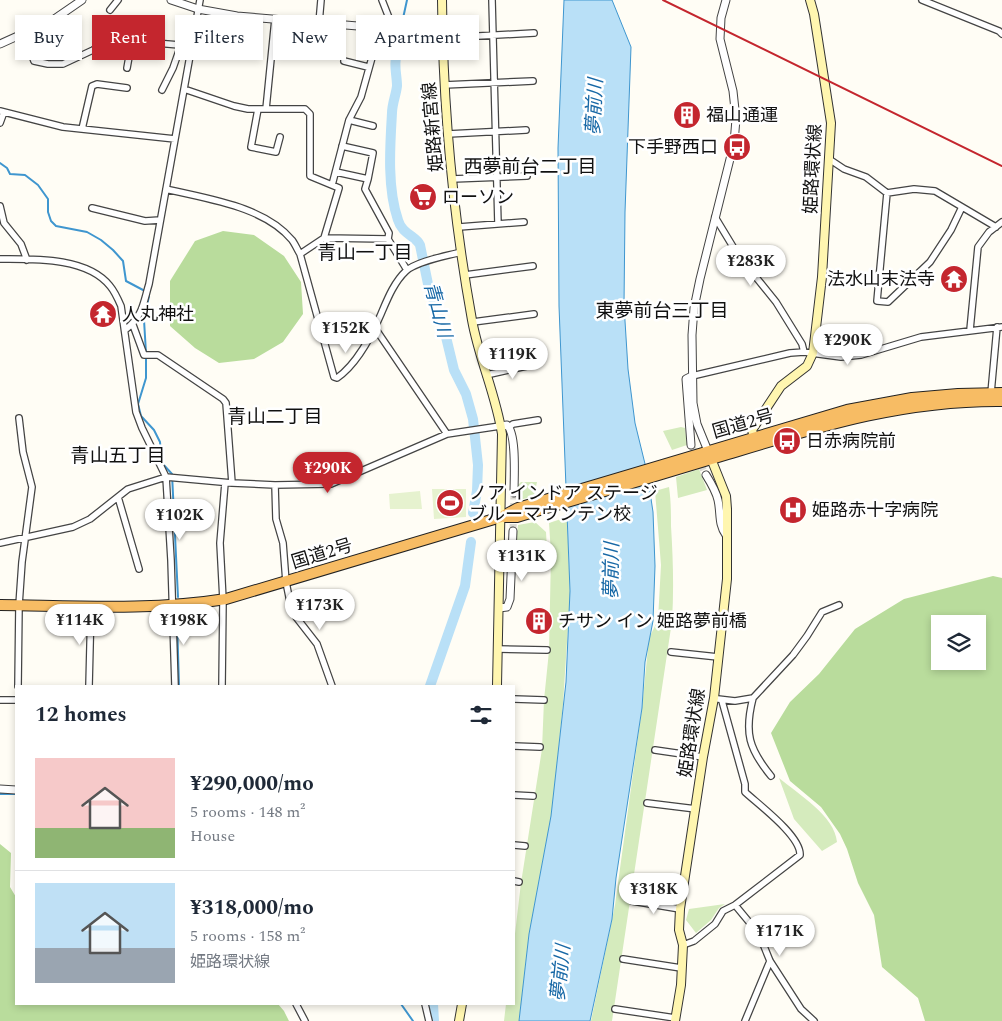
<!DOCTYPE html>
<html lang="en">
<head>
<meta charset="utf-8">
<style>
	body { margin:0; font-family:Spectral,"Noto Sans JP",serif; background:#f2f2f3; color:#1f2937; height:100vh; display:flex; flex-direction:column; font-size:19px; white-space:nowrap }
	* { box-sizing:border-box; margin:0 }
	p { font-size:16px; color:#747a83 }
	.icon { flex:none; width:28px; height:28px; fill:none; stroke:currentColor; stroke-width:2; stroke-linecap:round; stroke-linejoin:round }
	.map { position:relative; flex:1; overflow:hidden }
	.side { position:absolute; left:15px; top:685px; width:500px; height:320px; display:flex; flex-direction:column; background:#fff; border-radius:0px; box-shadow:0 2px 8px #0003 }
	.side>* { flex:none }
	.top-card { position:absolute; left:15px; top:15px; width:500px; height:45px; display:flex; gap:10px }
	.fabs { position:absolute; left:931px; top:615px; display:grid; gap:10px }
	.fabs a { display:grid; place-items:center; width:55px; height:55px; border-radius:0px; background:#fff; box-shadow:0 2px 8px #0003; font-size:25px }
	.price { position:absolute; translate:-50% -42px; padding:0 11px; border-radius:18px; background:#fff; color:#222; font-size:16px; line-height:32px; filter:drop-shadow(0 1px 2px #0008) }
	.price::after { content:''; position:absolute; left:50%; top:30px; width:15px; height:11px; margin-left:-8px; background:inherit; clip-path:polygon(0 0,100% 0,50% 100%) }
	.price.active { background:#c4262e; color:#fff }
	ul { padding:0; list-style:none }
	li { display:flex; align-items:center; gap:15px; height:125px; padding:0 20px }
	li+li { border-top:1px solid #e0e1e3 }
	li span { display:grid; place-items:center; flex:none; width:140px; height:100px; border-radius:0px; color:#555 }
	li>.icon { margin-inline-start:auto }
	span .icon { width:60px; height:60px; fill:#fffc; stroke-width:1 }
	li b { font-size:21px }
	h2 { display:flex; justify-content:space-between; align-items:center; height:60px; padding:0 20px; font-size:21px }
	.pill { padding:0 18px; border-radius:0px; background:#fff; box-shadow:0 2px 8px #0003; font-size:18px; line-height:45px }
	.pill.active { background:#c4262e; color:#fff }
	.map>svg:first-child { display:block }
</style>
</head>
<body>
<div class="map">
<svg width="1002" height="1021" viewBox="0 0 1002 1021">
	<rect width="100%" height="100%" fill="#fffdf5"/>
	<path fill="#d5ebbd" d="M681,427l4,1 2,17 -15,5 -9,-19z
		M699,469l8,21 -29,8 -2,-21z
		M521,482h16l-3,14 -14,4 -2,-15z
		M669,487c2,14 2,26 2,39 2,32 3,63 1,95l-60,400h-21l24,-116 27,-197 7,-70 9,-18 3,-55 -6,-74z
		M567,517l3,78 -7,109 -11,107 -23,123 -10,87h-15l2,-17h8v-62l7,-59 21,-134 2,-49 5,-49 2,-97 -2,-31z
		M535,522l11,10 1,18 -32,1 3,-26z
		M779,778c19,16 56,38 58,64l-15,9 -28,-32z
		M725,904l-6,4 -8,12 -15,13 -10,-13 3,-11z"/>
	<path fill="#b9dc9c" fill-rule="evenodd" d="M223,231l31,4 30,21 17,26 2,32 -20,28 -29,17 -35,4 -24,-15 -25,-22v-45l25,-40z
		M993,576l9,2v443h-77l-7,-23 -36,-31 -8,-52 -16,-32 -11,-34 -7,-15 -19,-27 -31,-26 -19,-48 19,-31 29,-28 36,-45 49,-30zM940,624h38v37h-38z
		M0,844l11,9 -1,34 6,10v107h262l6,7 5,10h-289z"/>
	<path fill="#e6f2cf" d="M432,489h34v28l-32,2z
		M420,491l2,18h-32l-1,-15z"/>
	<path fill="#b9e0f7" stroke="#3f96cf" d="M564,0h48l19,47 -6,165 -1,93 4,64 7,54 12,49 6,40 2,54 -2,55 -8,41 -3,46 -26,170 -4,41 -22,102h-71l10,-87 22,-118 15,-134 4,-91 -11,-285 -1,-158z"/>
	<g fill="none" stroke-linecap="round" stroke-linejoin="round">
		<path stroke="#3f96cf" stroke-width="2" d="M402,23l5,-23
			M397,52l3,-20
			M0,163l7,5 3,6 15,1 13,10 10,14v13l3,9 5,5 31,6 14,8 12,10 10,11 3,20 17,9
			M146,353l-2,-33 5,-24
			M146,358v20l-8,26 3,12 13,14 6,12 2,21 10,11 6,123
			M177,619l2,67
			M0,794h16
			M401,1004l12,17"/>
		<path stroke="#b9e0f7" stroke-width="10" d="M397,52c-4,12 0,22 0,34 -1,9 -5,18 -5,27 -2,33 -5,75 6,107 4,14 18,16 22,25l8,39 18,53 8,33 12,24 7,25 5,46 -1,26 -4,22
			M430,686l35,-100 6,-44
			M433,1004l1,17"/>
		<path stroke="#dbdad3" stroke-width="7" stroke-dasharray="7 3.5" stroke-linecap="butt" d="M691,445l15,30
			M513,531l1,-38"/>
		<g stroke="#444" stroke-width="8">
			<path id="minor" d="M382,0l11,28
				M492,0l6,224
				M922,0l77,31 3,3
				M110,10l8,-10
				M319,23l2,-23
				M24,34l10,27 14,3h15l30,-14 16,-11 82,7
				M442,38l92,-5
				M344,61l24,6
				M127,68l5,-28
				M444,85l89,-4
				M184,89l50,17 14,3h57l5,5v62l29,12 -15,50
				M162,90l11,-22 8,-23
				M258,109l-7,38 25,5 4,-15
				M266,109l9,-90
				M0,111l63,16 112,12
				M349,120l24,6
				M0,123l4,-11
				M82,129l10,-43 5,-2 30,4
				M448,134l78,-4
				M829,159l15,10 22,8 21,16 27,-4 21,2 61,36
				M336,172l32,7 5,-26 -31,-7
				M368,179l-3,10 24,44 -1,6
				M452,179l75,-3
				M332,185l17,-65 12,-23 12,-43v-26
				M166,189c41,10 98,17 126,51 3,4 5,9 8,14l34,123 3,1c19,-13 35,-43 44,-64 6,-14 13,-32 25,-43 11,-10 41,-15 55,-19
				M887,193l-10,108 11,1 42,-40 21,-32 11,-23
				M0,206l4,17 17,21 6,16
				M92,208l53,13 15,-1
				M715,217l23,38 38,47 26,42 2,8
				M459,227l65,-5
				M300,254l24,-16 64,1 19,31
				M0,259c34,0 87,-2 110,27 5,6 8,13 11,20l15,106 6,16 24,49 5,83 4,126
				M465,275l68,-9
				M473,322l61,-8
				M133,325l11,30h14l65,44 3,4 6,80
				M375,328l72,106
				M125,330c18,-14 18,-26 24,-46l51,-284
				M970,330l8,-83 11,-15 13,-10
				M486,375l50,-11
				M692,376l98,-23 14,-1 37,5 20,-2 60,-18 81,-10
				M991,393l6,-66
				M509,427l4,-3 25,-4
				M275,485l1,34 7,24 3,39 5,25 5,10 21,27 15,42
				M118,497l21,72
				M0,543l73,-16 17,-8 38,-30 38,-12 66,6 43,2 56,-1 116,-50 53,-8
				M512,554l31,-1
				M498,649l49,1
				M671,652l47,5
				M18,686l1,-81 3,-43 10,-75 -9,-35 -4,-34
				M89,686l2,-80
				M222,686l1,-86 -3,-57 5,-60
				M753,698c-9,35 -4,51 18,78
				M514,699l30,1
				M718,699l17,2 18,-3 40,-43 14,-19 15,-24 17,-7
				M0,700h16
				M514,746l26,1
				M655,750l48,7
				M514,795l19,1
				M647,803l49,6
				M514,845l11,1
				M514,881l5,1
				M632,901l48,8
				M735,905l24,29 11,27 31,48 13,12
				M683,945l11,-4 21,-17 8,-13 12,-6 65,-50c1,-19 -41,-50 -55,-63v-8l-23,-83
				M623,959l58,9
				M296,1004l9,17
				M425,1004l4,17
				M615,1009l60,9
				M745,1021l25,-60"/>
		</g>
		<g stroke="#444" stroke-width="9">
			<path id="tertiary" d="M171,0l27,9 39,7 133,11 23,1 49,-6
				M0,44l53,-24 29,-20
				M500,426l7,-1c10,9 7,53 7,68
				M691,445l-5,-66 6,-3
				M708,451l-11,-27 -4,-21 -1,-68 2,-27 6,-29 34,-136 2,-24 -3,-28 -13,-52 1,-21 5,-18
				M706,475c5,8 10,16 12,25 3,13 0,24 8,35
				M499,608l8,-1 3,-8 3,-68
				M0,789l16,1"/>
		</g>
		<g stroke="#333" stroke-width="10">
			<path id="secondary" d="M442,0c1,107 11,215 30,320 7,39 24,75 30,114l-5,252
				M754,438l-2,-8 29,-44 26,-20 6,-13 9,-76 9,-154 -17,-109 -4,-14
				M459,1021l3,-17
				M675,1021l6,-36 2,-40 -4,-15 1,-21 23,-152 11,-59 13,-119v-70l-1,-13 -16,-40"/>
		</g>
		<g stroke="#222" stroke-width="12">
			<path id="trunk" d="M504,517h13l26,-8c62,-18 123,-36 185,-55 93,-28 176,-54 274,-53
				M0,605c75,1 151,6 226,-6l275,-82 17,-9 329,-98 65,-12 46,-4 44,-1"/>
		</g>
		<use href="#minor" stroke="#fff" stroke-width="5.5"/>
		<use href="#tertiary" stroke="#fff" stroke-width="7"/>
		<use href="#secondary" stroke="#fff6b0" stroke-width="8"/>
		<use href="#trunk" stroke="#f7bc64" stroke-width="10"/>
		<path stroke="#c4262e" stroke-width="2" d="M663,0l339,166"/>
	</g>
	<defs>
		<g id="building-disc" transform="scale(1.4375)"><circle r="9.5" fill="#c4262e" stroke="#fff"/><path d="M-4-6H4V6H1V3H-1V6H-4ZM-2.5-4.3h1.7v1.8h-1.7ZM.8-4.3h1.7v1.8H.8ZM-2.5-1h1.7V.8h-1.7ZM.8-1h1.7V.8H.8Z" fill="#fff"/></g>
		<g id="bus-disc" transform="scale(1.4375)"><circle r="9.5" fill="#c4262e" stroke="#fff"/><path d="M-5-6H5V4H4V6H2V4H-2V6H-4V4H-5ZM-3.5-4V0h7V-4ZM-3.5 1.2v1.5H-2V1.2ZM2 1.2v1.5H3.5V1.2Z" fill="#fff"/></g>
		<g id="supermarket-disc" transform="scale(1.4375)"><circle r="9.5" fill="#c4262e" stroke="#fff"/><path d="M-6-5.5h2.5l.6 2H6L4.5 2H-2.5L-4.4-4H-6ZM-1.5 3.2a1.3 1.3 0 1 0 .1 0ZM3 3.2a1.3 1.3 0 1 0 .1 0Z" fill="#fff"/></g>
		<g id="temple-disc" transform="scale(1.4375)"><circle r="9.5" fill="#c4262e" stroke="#fff"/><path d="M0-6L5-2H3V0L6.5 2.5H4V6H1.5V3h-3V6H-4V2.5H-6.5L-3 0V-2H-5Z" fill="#fff"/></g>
		<g id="stadium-disc" transform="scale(1.4375)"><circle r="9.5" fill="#c4262e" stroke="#fff"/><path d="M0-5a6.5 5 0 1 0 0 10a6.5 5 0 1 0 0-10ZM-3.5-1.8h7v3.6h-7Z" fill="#fff"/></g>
		<g id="hospital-disc" transform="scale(1.4375)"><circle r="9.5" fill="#c4262e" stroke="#fff"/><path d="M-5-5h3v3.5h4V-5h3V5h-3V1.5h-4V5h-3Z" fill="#fff"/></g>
	</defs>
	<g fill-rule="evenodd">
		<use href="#building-disc" x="687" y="115"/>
		<use href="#bus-disc" x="737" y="147"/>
		<use href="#supermarket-disc" x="423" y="197"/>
		<use href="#temple-disc" x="954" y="279"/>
		<use href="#temple-disc" x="103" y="314"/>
		<use href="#bus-disc" x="787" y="441"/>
		<use href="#stadium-disc" x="450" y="503"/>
		<use href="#hospital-disc" x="793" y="510"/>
		<use href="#building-disc" x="539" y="621"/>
	</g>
	<g text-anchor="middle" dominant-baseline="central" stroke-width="5" stroke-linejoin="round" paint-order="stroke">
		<g font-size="18" fill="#111" stroke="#fff" text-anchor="start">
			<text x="706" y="115">福山通運</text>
			<text x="718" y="147" text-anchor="end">下手野西口</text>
			<text x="442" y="197">ローソン</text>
			<text x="935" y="279" text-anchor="end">法水山末法寺</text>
			<text x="122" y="314">人丸神社</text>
			<text x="806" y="441">日赤病院前</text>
			<text x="469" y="493">ノア インドア ステージ<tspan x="469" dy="21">ブルーマウンテン校</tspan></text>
			<text x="812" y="510">姫路赤十字病院</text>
			<text x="558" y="621">チサン イン 姫路夢前橋</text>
		</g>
		<g font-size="18" fill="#111" stroke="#fff">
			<text transform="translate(433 127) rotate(-95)">姫路新宮線</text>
			<text transform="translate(813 169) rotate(-87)">姫路環状線</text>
			<text transform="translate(743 424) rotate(-16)">国道2号</text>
			<text transform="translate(322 554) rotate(-17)">国道2号</text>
			<text transform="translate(692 733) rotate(-81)">姫路環状線</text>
		</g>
		<g font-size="19" font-style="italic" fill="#1768a6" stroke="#fff">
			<text transform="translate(595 107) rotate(-87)">夢前川</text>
			<text transform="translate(437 310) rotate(75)">青山川</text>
			<text transform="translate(612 571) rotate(-89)">夢前川</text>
			<text transform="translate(561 973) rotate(-84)">夢前川</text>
		</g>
		<g font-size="19" fill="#111" stroke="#fff">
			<text x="530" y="167">西夢前台二丁目</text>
			<text x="365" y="253">青山一丁目</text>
			<text x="662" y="311">東夢前台三丁目</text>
			<text x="275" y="417">青山二丁目</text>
			<text x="118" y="456">青山五丁目</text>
		</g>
	</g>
</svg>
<div class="fabs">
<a><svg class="icon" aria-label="layers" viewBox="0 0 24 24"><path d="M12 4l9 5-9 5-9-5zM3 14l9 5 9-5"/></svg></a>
</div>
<b class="price" style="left:751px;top:287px">¥283K</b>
<b class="price" style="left:346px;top:354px">¥152K</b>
<b class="price" style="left:848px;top:366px">¥290K</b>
<b class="price" style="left:513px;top:380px">¥119K</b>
<b class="price active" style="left:328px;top:494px">¥290K</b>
<b class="price" style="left:180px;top:541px">¥102K</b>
<b class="price" style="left:522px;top:582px">¥131K</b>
<b class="price" style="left:320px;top:631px">¥173K</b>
<b class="price" style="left:80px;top:646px">¥114K</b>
<b class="price" style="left:184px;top:646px">¥198K</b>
<b class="price" style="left:654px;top:915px">¥318K</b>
<b class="price" style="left:780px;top:957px">¥171K</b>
<div class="top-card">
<a class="pill">Buy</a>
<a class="pill active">Rent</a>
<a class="pill">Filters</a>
<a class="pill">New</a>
<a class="pill">Apartment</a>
</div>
<section class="side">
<h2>12 homes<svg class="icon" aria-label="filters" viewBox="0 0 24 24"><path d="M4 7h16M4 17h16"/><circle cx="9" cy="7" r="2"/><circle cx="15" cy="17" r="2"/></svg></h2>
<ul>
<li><span style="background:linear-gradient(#f6c9c9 70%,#8fb573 0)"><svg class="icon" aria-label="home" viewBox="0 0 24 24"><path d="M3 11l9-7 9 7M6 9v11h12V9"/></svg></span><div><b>¥290,000/mo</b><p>5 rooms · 148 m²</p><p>House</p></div></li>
<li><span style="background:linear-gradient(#bfe0f5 65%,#9aa5b1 0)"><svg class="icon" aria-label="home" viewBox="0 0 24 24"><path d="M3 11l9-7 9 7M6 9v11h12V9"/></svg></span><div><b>¥318,000/mo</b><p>5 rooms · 158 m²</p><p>姫路環状線</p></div></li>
</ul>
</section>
</div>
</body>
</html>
